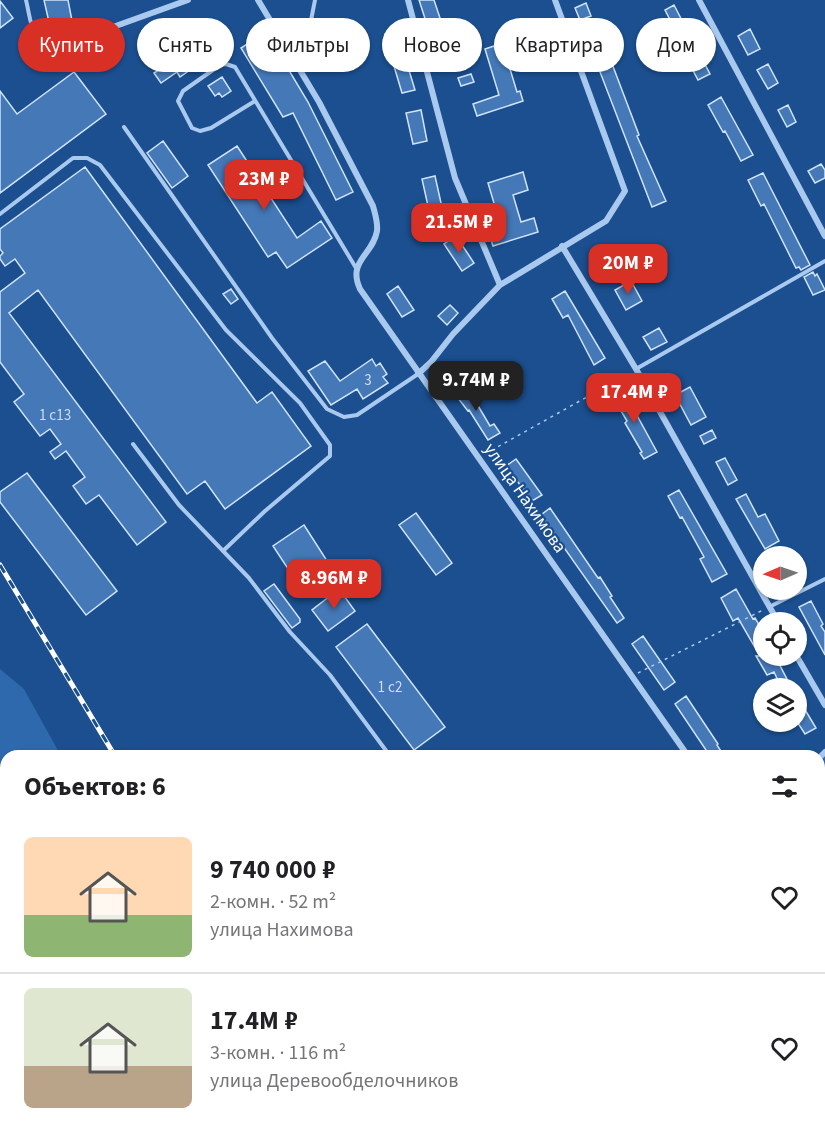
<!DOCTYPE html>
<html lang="ru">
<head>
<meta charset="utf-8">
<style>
	body { margin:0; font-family:"Source Sans 3",sans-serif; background:#f2f2f2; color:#202124; height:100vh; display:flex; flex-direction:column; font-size:22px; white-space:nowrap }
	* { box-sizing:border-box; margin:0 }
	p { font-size:20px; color:#757577 }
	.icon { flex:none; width:33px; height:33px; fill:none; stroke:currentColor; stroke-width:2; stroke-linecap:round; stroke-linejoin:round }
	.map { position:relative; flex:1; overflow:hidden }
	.details { position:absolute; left:0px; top:750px; width:825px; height:386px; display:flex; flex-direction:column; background:#fff; border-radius:18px 18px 0 0; box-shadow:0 2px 4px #0004 }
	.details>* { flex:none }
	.hud { position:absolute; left:18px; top:18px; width:789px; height:54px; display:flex; gap:12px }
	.needle { width:39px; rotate:268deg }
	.tools { position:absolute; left:753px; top:546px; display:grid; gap:12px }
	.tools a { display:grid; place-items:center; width:54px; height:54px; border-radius:50%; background:#fff; box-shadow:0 2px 4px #0004; font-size:30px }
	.price { position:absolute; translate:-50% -51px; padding:0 14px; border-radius:12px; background:#d93025; color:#fff; font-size:20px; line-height:39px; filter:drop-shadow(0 2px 3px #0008) }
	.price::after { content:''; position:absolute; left:50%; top:36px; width:18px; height:14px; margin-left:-9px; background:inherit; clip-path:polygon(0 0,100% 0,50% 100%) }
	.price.selected { background:#222; color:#fff }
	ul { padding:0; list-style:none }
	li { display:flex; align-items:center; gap:18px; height:150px; padding:0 24px }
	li+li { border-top:2px solid #e0e0e0 }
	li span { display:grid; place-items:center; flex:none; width:168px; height:120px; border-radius:9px; color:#555 }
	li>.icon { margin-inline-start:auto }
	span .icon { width:72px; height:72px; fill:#fffc; stroke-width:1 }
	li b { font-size:26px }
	h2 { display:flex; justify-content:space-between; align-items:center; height:72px; padding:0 24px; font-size:26px }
	.chip { padding:0 21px; border-radius:27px; background:#fff; box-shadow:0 2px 4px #0004; font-size:21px; line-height:54px }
	.chip.selected { background:#d93025; color:#fff }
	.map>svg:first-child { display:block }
</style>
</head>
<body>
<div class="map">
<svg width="825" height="1135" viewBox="0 0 825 1135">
	<rect width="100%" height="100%" fill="#1b4f8f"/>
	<path fill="#2e69ad" d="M0,669l24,20 37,67h-55v109l-6,-4z
		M825,750v46l-6,5v-45z
		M0,923l6,5v68l-6,1z
		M0,1035h6v95h42l-3,5h-45z
		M93,1130h107l2,5h-112z"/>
	<path fill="#4478b7" stroke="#cfe3fa" stroke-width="1.5" d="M44,0h24l5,26 -22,5z
		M419,0h15l12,36 -14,4z
		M0,1l13,17 -13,10z
		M586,3l5,13 -11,4 -5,-12z
		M674,5l15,29 -9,5 -15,-29z
		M750,29l10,20 -12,6 -10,-19z
		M397,31l18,59 -13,3 -11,-37 -4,1 -3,-9 4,-1 -3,-13z
		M204,32l5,8 -13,9 -6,-8z
		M266,32l42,70 45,90 -17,8 -43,-87 -10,4 -42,-69z
		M603,40l36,95 -2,1 29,65 -14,6 -62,-161z
		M494,46l2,6 8,-3 13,43 3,-1 3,10 -46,15 -4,-12 26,-9 -14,-46z
		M698,51l12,23 -12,6 -12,-23z
		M177,58l10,14 -7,5 -3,-5 -16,11 -7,-10z
		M768,64l10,19 -10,6 -11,-19z
		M74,72l32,42 -106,79v-102l17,23z
		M471,74l3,8 -13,4 -3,-8z
		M222,77l9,14 -9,6 -3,-4 -4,3 -7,-10z
		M721,97l32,58 -12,6 -16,-30 -2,1 -15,-27z
		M788,105l8,17 -9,5 -9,-17z
		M421,110l6,31 -14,3 -7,-31z
		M163,141l25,35 -16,12 -25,-35z
		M237,146l60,92 24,-17 11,17 -45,30 -11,-16 -8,5 -60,-92z
		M821,164l4,6v8l-10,5 -7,-12z
		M85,167l172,236 15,-11 39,54 -86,63 -20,-28 -18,13 -149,-204 -29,23 157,209 -29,23 -38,-50 -13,9 -13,-18 12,-9 -19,-26 -11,8 -5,-7 11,-8 -11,-15 -10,7 -26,-34 10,-8 -24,-32v-70l25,-19 -10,-14 -10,7 -5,-7v-3l3,-3 -3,-4v-20z
		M523,172l5,18 -15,5 8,27 13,-4 4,14 -45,14 -4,-12 13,-4 -14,-47z
		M763,173l47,92 -9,5 -2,-3 -3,1 -32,-64 -3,2 -13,-26z
		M435,176l8,36 -13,3 -8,-36z
		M456,236l18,27 -12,8 -18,-27z
		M607,251l8,16 -11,6 -8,-16z
		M813,272l2,4 2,-2 8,16 -12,5 -9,-18z
		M631,281l11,20 -16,9 -11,-20z
		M398,286l16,24 -12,7 -15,-23z
		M231,289l7,10 -7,5 -8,-10z
		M565,291l40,67 -11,7 -26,-50 -5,3 -11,-19z
		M450,305l8,8 -11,12 -9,-9z
		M659,328l8,14 -16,8 -8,-13z
		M372,359l4,7 4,-3 7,11 -4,3 5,6 -25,16 -6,-10 -26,16 -23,-34 17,-10 15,20z
		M465,385l13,18 -1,1 13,22 4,-2 6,9 -12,7 -19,-30 -1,1 -14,-18z
		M690,387l16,30 -15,8 -16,-30z
		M622,388l35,64 -13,7 -4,-6 2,-1 -17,-29 2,-2 -16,-27z
		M712,430l4,8 -12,6 -4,-8z
		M725,458l12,22 -9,5 -12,-23z
		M516,459l26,36 -10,6 -26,-35z
		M27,473l90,118 -31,24 -86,-113v-10z
		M679,490l48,84 -15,8 -12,-23 4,-2 -22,-40 -2,1 -12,-22z
		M746,494l12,23 7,-3 14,27 -14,8 -29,-50z
		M550,508l48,70 2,-1 12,19 -2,1 14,21 -7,5 -76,-108z
		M416,513l36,50 -16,12 -37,-50z
		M304,525l25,39 -31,20 -25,-38z
		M274,584l26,35v3l-8,6 -28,-37z
		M339,589l16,22 -27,20 -16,-21z
		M736,589l17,30 2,-1 9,15v23h11l14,27 -8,4 -7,-15 -7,3 -11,-19h4l-22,-38 -5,3 -12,-23z
		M811,601l12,23 -2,2 4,6v23l-26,-48z
		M367,624l78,103 -31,23 -78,-103z
		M643,636l32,46 -11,8 -32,-46z
		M686,696l32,48 -1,1 7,11h-14l-35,-52z
		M804,708l12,20 -11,6 -9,-14v-8z"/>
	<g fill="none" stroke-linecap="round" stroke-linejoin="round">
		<path stroke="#a9c9ee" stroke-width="1.5" stroke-dasharray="3 4.5" stroke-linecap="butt" d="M485,454l143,-80
			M638,673l125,-63
			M819,840l6,-5"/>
		<path stroke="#a9c9ee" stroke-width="4" d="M26,0c5,20 5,47 30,50l56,-23
			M301,71l14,-71
			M255,101l-44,27 -11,3 -8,-3 -14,-27 5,-10 37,-26 6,-1 9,3 121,201
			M124,127l148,211 55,71 17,8 13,-2 61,-41
			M0,214l73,-56h14l13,7 126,165 74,73 30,42v11l-65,55 -42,40
			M636,369l189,-108
			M133,444l46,61 70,73 41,54 40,43 60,81
			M769,607l56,-28
			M223,1130l2,5
			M622,1135l2,-5"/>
		<path stroke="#a9c9ee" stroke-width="6" d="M258,0l61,102 54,104c2,8 5,16 4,25 -4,24 -30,30 -17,58l328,467
			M408,0l47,178 45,107
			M699,0l126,236
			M113,27l75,-27
			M562,246l74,123 142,253
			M418,374l13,-12 22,-28 47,-49 106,-64 19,-30 -70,-191
			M796,655l29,50
			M819,758l6,-6
			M737,1130v5"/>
		<path stroke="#f0f6ff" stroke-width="12" d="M0,900l6,4
			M819,981h6
			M0,1017l6,-1
			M66,1135l3,-5"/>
		<g stroke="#fff" stroke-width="5">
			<path id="rail" d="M0,565l115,191
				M819,811l6,-6
				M340,1130l3,5
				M520,1135l3,-5"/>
		</g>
		<use href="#rail" stroke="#1b4f8f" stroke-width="3" stroke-dasharray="9" stroke-linecap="butt"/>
	</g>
	<g text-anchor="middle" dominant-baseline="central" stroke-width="4.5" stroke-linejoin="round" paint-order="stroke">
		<g font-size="15" fill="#d0dded">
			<text x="368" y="380">3</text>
			<text x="55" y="415">1 с13</text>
			<text x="390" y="687">1 с2</text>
		</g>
		<g font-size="18" fill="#fff" stroke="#1b4f8f">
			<text transform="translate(525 498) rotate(55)">улица Нахимова</text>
		</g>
	</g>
</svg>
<div class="tools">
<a><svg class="needle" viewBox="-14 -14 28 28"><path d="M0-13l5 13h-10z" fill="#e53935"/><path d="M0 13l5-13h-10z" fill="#757577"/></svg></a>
<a><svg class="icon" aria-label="locate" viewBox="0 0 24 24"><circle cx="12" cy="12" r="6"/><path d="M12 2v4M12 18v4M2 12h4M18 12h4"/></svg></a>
<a><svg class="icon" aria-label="layers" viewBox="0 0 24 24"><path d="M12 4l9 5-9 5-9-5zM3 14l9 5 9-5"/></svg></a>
</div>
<b class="price" style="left:264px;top:211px">23M ₽</b>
<b class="price" style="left:459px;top:254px">21.5M ₽</b>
<b class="price" style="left:628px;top:295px">20M ₽</b>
<b class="price selected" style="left:476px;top:412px">9.74M ₽</b>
<b class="price" style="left:634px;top:424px">17.4M ₽</b>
<b class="price" style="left:334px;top:610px">8.96M ₽</b>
<div class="hud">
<a class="chip selected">Купить</a>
<a class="chip">Снять</a>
<a class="chip">Фильтры</a>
<a class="chip">Новое</a>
<a class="chip">Квартира</a>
<a class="chip">Дом</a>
</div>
<section class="details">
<h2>Объектов: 6<svg class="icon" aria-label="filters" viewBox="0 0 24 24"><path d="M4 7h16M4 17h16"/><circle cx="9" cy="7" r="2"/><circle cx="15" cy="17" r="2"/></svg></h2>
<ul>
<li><span style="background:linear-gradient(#ffd9b3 65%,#8fb573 0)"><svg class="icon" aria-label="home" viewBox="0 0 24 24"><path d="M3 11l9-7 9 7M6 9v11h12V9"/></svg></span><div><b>9 740 000 ₽</b><p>2-комн. · 52 m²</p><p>улица Нахимова</p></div><svg class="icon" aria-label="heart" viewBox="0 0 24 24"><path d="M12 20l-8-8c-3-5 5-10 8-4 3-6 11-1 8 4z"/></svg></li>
<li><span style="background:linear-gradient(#dfe7d0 65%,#b9a48a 0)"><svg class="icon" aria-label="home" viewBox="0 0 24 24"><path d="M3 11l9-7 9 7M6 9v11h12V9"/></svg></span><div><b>17.4M ₽</b><p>3-комн. · 116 m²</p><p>улица Деревообделочников</p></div><svg class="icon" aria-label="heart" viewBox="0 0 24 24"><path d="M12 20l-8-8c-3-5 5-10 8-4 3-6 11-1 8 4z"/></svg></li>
</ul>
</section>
</div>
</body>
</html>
